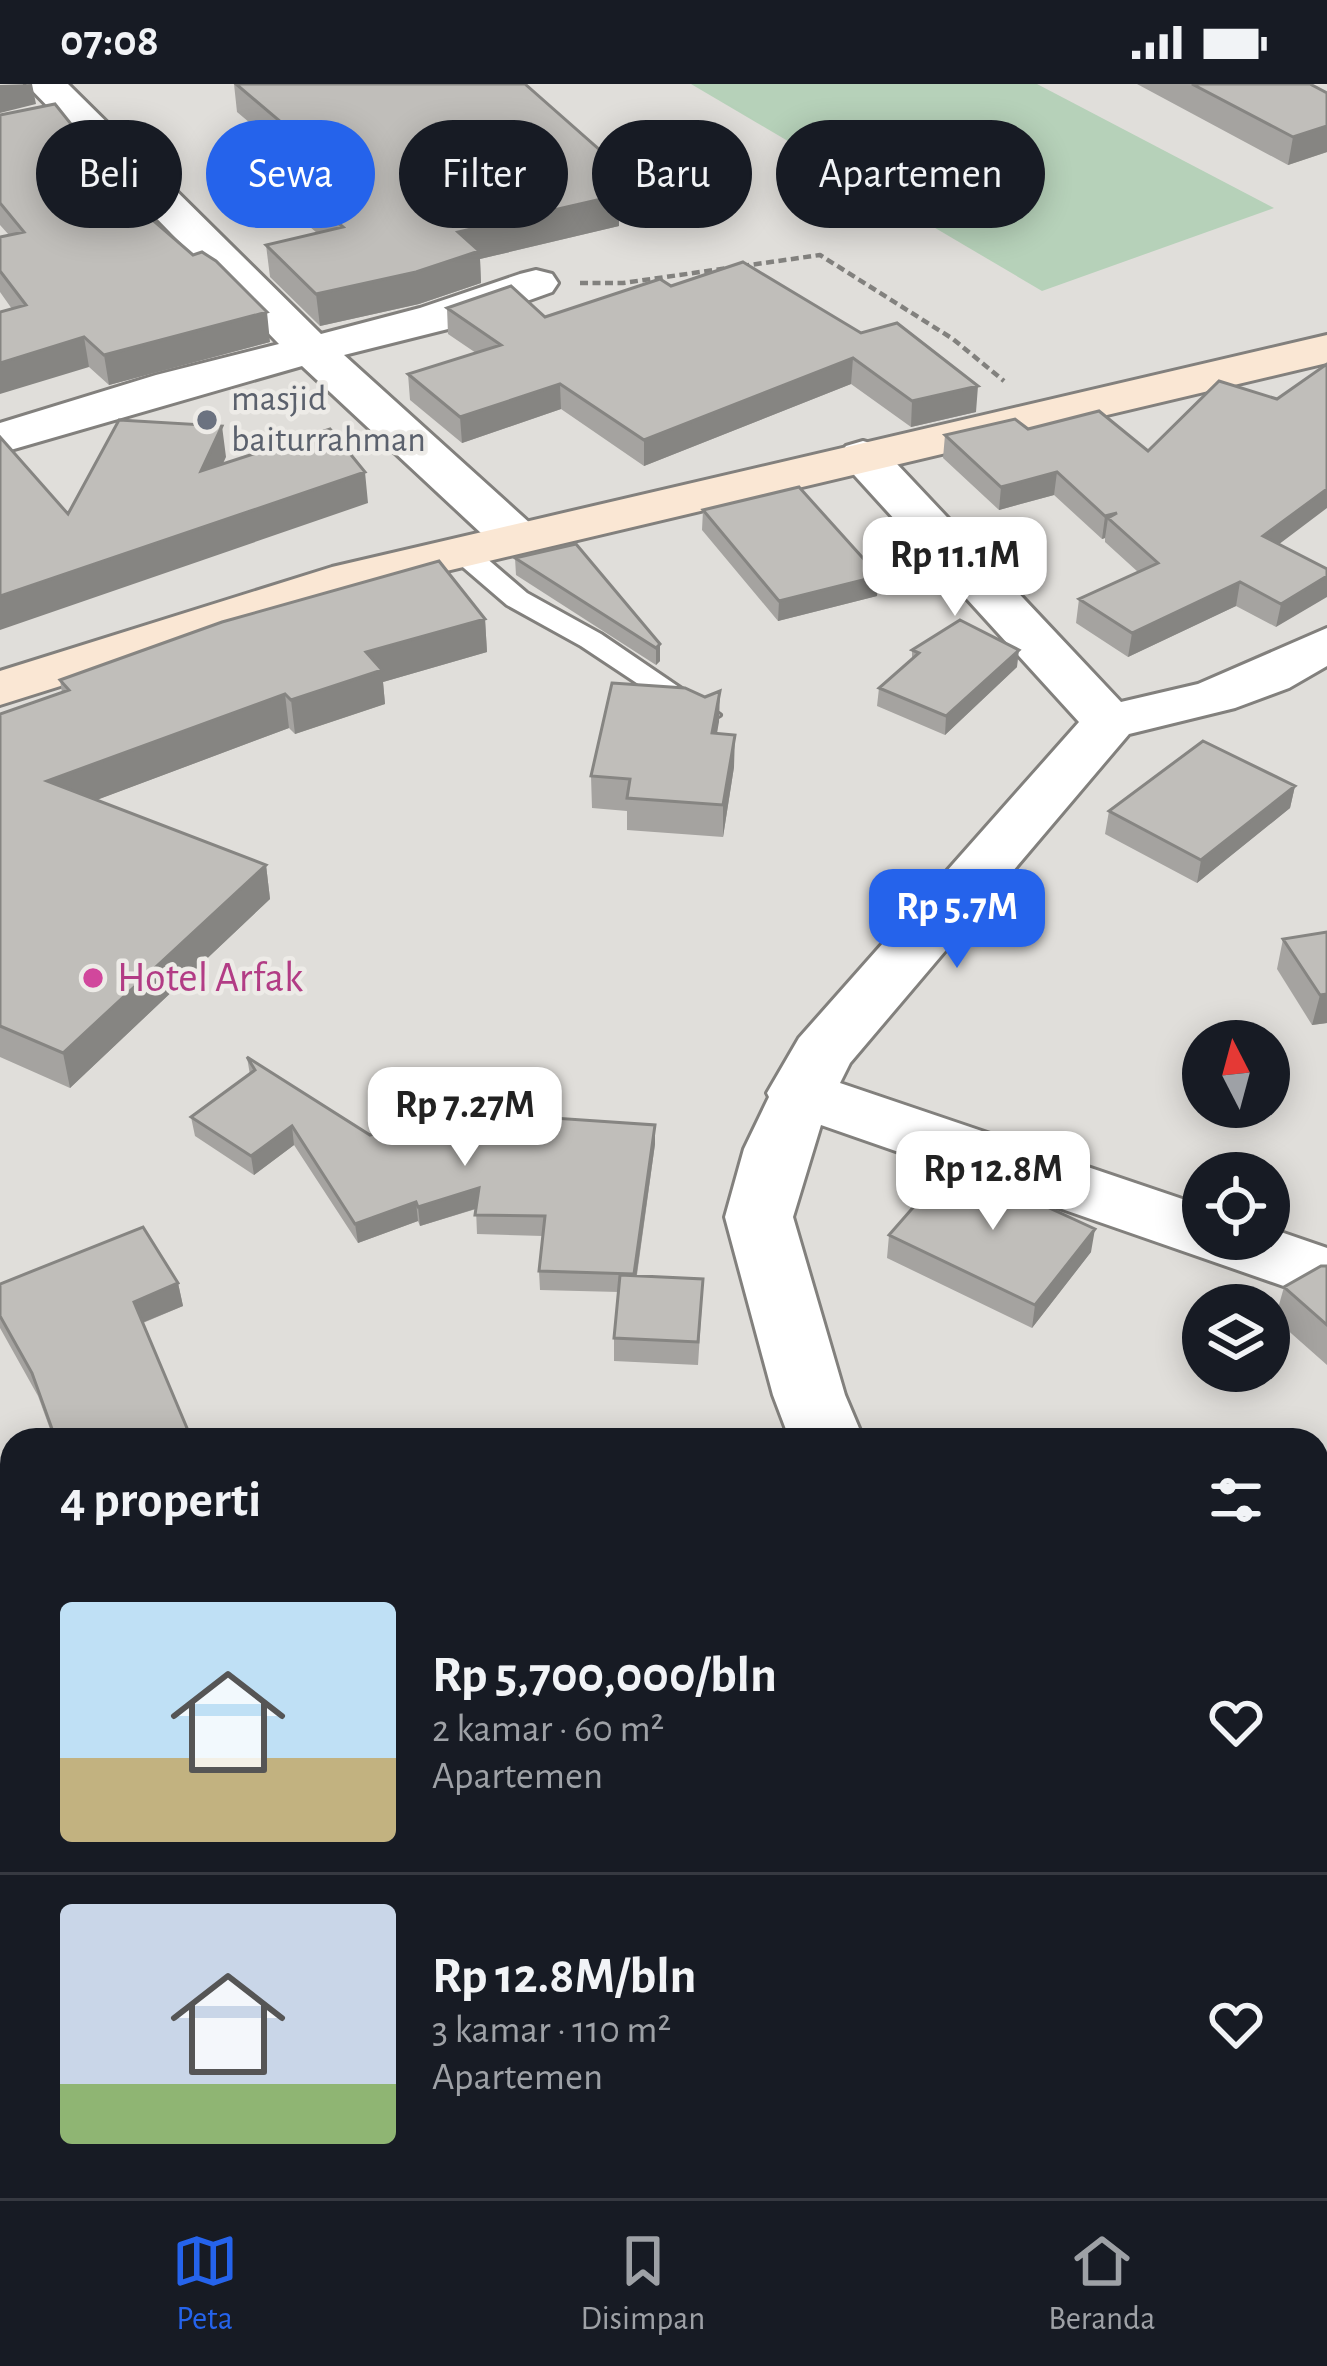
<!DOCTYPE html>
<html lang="id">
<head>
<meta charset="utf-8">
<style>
	body { margin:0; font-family:"Alegreya Sans",sans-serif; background:#20242c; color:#f1f3f6; height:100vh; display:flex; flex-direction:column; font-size:45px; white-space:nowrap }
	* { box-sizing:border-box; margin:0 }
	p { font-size:39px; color:#9ea1a6 }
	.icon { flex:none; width:66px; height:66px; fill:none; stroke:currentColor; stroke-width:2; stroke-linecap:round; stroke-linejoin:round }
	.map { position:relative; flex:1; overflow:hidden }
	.details { position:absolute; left:0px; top:1344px; width:1329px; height:771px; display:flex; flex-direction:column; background:#171b24; border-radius:36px 36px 0 0; box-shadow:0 6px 30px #0003 }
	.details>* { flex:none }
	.banner { position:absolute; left:36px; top:36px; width:1257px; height:108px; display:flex; gap:24px }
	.needle { width:78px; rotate:354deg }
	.controls { position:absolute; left:1182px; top:936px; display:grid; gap:24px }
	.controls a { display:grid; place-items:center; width:108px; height:108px; border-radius:50%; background:#171b24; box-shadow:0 6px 30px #0003; font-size:60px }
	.price { position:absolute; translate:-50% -102px; padding:0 27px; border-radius:24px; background:#fff; color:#222; font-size:39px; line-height:78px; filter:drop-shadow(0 3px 6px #0008) }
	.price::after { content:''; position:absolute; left:50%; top:72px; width:36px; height:27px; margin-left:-18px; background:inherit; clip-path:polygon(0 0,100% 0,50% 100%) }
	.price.current { background:#2563eb; color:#fff }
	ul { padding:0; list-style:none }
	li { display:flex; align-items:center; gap:36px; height:300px; padding:0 60px }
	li+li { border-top:3px solid #363941 }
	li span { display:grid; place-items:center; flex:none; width:336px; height:240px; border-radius:12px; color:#555 }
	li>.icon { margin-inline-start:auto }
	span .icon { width:144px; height:144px; fill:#fffc; stroke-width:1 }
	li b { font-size:51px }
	h2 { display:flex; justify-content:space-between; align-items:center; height:144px; padding:0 60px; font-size:51px }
	.pill { padding:0 42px; border-radius:54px; background:#171b24; box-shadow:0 6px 30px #0003; font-size:42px; line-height:108px }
	.pill.current { background:#2563eb; color:#fff }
	.status { display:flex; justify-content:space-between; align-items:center; height:84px; padding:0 60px; background:#171b24; direction:ltr }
	.status svg { height:33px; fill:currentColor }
	.tab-bar { display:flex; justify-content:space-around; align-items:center; height:168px; border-top:3px solid #363941; background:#171b24; font-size:33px; color:#9ea1a6 }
	.tab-bar a { display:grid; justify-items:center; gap:6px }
	.tab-bar .current { color:#2563eb }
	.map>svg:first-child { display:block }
</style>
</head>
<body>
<div class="status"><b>07:08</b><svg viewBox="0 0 49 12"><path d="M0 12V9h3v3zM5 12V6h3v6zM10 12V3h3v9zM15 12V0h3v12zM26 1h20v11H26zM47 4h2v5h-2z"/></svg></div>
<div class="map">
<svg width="1327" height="2114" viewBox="0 0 1327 2114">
	<rect width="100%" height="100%" fill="#e0deda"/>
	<path fill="#b6d1b9" d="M691,0h346l237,124 -232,83z"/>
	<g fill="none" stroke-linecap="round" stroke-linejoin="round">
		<g stroke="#82807d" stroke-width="6">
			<path id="lane" d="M460,458l10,2 57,49 74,41 119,81 -15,9 -11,-3 -113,-75 -74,-41 -57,-49 -4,-6 4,-6z"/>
		</g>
		<g stroke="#82807d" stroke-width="6">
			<path id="street" d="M26,0h42l253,250 99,-26 100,-34 16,-4 16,4 6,9 -6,9 -100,36 -108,27 188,170 7,11 -7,11 -18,4 -18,-4 -194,-181 -302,87v-30l156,-48 123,-31z
				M863,357l17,5 241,256 77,-18 129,-56v38l-38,22 -54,20 -106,26 -279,329 -10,20 363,123v33h66v-11l58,20v48l-32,-6 -474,-165 -28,92 52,178 19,45h-74l-17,-45 -48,-178 19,-68 25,-52 -2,-4 32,-55 280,-316 -233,-256 -7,-10 7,-10z
				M1189,2103h94l4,11h-94z"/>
		</g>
		<g stroke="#82807d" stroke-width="6">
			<path id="secondary" d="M1327,251v28l-961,227 -366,115v-34l332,-104z
				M0,1985l12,5v113h35l-13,11h-34z"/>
		</g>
		<path stroke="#82817e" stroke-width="4.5" stroke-dasharray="8 4.5" stroke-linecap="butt" d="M580,199h43l197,-28 133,84 51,42"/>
		<path stroke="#82817e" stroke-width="9" stroke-dasharray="15 8" stroke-linecap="butt" d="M0,1622l12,-5"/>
		<use href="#lane" fill="#fff" fill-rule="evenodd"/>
		<use href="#street" fill="#fff" fill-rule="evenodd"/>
		<use href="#secondary" fill="#fae7d4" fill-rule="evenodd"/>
	</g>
	<path fill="#a5a3a0" d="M234,0h291l94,142 -139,33 1,24 -62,21 -99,22 -50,-49 -4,-32 51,-12 -52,-45 -4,-31 22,-6 -46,-39z
		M1137,0h173l17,9v59l-39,13z
		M0,31l84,46 186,181 -161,43 -20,-18 -77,-58 -12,-17v-55l9,-2 -9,-10z
		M743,178l233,150 -65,15 -60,-43 -207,82 -83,-57 -99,34 -52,-43 -2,-26 68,-21 -28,-19 -1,-26 98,9 126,-31z
		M1028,345l120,22 131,94 48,24 -51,58 -40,-21 -108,51 -52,-34 3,-24 59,-27 -33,-30v-4l-3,1 -48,-44 -55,15 -56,-52 2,-23z
		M703,426l174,86 -99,25 -76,-91z
		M515,474l145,86v17l-4,4 -140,-90z
		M485,535l2,33 -104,30 2,22 -90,30 -6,-6 -193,72 170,65 4,34 -200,189 -70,-31v-343l62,-21 -2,-13z
		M912,566l105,17 -72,68 -68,-29 2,-18 33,-28z
		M720,607l-3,43 17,33 -11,70 -96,-7v-19l-35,-3 -1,-32 114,-79z
		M1295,702l-5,22 -93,75 -92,-49 4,-23z
		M1327,848v91l-15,2 -35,-56 6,-30z
		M247,973l123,78 65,-5 220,14 -18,131 65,27 -4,63 -84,-4v-23l5,-46 -79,-2 -1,-19 4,-35 -66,-2 -1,-25 -56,17 -2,-5 -60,22 -64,-98 -40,30 -59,-39 -4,-19 59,-42z
		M889,1151l202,17 -59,76 -145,-70z
		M1327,1182v99l-52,-46 9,-32z
		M178,1199l5,23 -40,17 49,117h-138l-16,-44 -38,-68v-44z"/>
	<path fill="#868582" d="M32,0l4,20 -36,9v-28z
		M1327,42v26l-39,13 5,-28z
		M79,50l5,28 -25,-23z
		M619,83v59l-139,33 1,24 -62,21 -99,22 -4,-32 142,-62z
		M267,228l3,30 -161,43 -5,-30z
		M84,253l5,30 -89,27v-31z
		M853,274l-2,26 -207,82v-26z
		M560,300l1,25 -99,34 -2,-26z
		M978,302l-2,26 -65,15 1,-26z
		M222,342l4,31 -21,45 -4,-31z
		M365,388l3,31 -368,127v-34z
		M1057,388l-3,23 -55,15 2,-23z
		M1327,405v19l-69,52 5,-24z
		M1117,429l-9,5 -3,20 -3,1 3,-23z
		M879,492l-2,20 -99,25 1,-20z
		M1327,492v21l-51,30 5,-23z
		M1240,498l-4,24 -108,51 4,-24z
		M485,535l2,33 -104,30 2,22 -90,30 -4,-34 75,-48z
		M660,560v17l-4,4v-17z
		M1019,566l-2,17 -72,68 1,-19z
		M720,607l-1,31 -8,43 1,-32z
		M285,610l4,34 -235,88 -7,-35z
		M735,651l-1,32 -11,70v-32z
		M1295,702l-5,22 -93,75 4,-23z
		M266,781l4,34 -200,189 -7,-35z
		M1327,910v29l-15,2 8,-30z
		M655,1041v19l-21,149v-19z
		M292,1042l2,19 -40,30 -3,-19z
		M479,1104l2,19 -61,19 -2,-19z
		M416,1118l2,19 -60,22 -3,-19z
		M1095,1145l-4,23 -59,76 3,-23z
		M178,1199l5,23 -44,18 -5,-22z"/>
	<path fill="#c0beba" stroke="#868582" stroke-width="3" d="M236,0h289l94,83v28l-161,37 21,19 -63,21 -100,22 -50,-49 77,-18 -82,-70 47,-12z
		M1192,0h118l17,9v33l-34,11z
		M55,20l24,30 -20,5 134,116 9,-3 14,9 51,51 -163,43 -20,-18 -84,26v-51l26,-7 -26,-34v-34l24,-5 -24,-29v-88z
		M743,178l118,71 36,-10 81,63 -66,15 -59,-43 -209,82 -84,-56 -100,33 -52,-43 93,-29 -54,-37 64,-22 34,31 115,-38 11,7z
		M1327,280v125l-64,47 64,33v7l-46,28 -41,-22 -108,51 -53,-34 79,-36 -50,-45 9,-5 -12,3 -48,-44 -56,15 -56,-52 70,-16 13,10 71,-18 49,40 71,-70 58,18z
		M119,336l103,6 -21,45 129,-42 35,43 -365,124v-159l68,77z
		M799,403l80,89 -100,25 -76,-91z
		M576,460l84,100 -4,4 -141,-90z
		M439,477l46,58 -119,33 16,18 -91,30 -6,-6 -238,87 219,84 -203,188 -63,-27v-312l69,-24 -9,-10 162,-58z
		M960,536l59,30 -73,66 -67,-28 40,-35 -7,-3z
		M612,599l73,5 20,9 15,-6 -8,42 23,2 -12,70 -96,-7 3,-19 -39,-3z
		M1203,657l92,45 -94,74 -92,-49z
		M1327,848v62l-7,1 -37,-56z
		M247,973l123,78 59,-17 6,12 99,4 5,-17 116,8 -21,149 -95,-3 6,-55 -70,-1 4,-27 -61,19 -2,-5 -61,22 -63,-98 -41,30 -60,-39 64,-47z
		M952,1079l143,66 -60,76 -146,-70z
		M143,1143l35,56 -44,19 58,138h-136l-24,-67 -32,-57v-32z
		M1321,1182h6v59l-43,-38z
		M620,1191l83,4 -5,63 -84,-4z
		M547,2103h71l5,11h-98z"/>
	<circle fill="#6b7280" stroke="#edebe7" stroke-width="4.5" cx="207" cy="336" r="12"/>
	<circle fill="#d1479c" stroke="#edebe7" stroke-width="4.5" cx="93" cy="894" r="12"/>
	<g text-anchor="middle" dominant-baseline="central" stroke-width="9" stroke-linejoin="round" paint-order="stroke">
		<g font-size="36" fill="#5b616d" stroke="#edebe7" text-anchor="start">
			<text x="231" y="315">masjid<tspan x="231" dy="41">baiturrahman</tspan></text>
		</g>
		<g font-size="42" fill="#b23c85" stroke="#edebe7" text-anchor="start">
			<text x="117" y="894">Hotel Arfak</text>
		</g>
	</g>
</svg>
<div class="controls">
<a><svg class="needle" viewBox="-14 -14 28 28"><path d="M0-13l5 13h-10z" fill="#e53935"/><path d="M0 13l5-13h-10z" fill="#9ea1a6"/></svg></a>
<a><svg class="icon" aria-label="locate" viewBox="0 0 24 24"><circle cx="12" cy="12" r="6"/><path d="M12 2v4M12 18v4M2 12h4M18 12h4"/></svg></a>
<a><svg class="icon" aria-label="layers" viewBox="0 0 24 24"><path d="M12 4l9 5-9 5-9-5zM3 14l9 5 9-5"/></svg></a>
</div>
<b class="price" style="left:955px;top:535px">Rp 11.1M</b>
<b class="price current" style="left:957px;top:887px">Rp 5.7M</b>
<b class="price" style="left:465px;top:1085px">Rp 7.27M</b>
<b class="price" style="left:993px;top:1149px">Rp 12.8M</b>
<div class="banner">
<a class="pill">Beli</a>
<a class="pill current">Sewa</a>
<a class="pill">Filter</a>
<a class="pill">Baru</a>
<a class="pill">Apartemen</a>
</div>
<section class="details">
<h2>4 properti<svg class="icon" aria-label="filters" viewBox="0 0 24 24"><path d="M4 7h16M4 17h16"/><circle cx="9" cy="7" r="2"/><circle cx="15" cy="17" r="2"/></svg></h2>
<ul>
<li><span style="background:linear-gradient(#bfe0f5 65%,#c2b280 0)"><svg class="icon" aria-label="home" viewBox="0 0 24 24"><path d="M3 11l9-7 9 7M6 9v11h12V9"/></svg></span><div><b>Rp 5,700,000/bln</b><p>2 kamar · 60 m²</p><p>Apartemen</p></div><svg class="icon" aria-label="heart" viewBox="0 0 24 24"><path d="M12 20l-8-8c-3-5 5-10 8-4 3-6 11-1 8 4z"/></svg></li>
<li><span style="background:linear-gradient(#c9d6e8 75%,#8fb573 0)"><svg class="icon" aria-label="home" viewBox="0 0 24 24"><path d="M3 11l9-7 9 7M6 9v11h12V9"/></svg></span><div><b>Rp 12.8M/bln</b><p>3 kamar · 110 m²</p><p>Apartemen</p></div><svg class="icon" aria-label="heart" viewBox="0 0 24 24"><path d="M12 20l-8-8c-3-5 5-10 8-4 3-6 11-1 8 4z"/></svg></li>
</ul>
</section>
</div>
<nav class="tab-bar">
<a class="current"><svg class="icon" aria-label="map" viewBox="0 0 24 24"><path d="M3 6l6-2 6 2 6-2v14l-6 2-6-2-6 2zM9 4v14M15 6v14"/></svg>Peta</a>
<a><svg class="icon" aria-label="saved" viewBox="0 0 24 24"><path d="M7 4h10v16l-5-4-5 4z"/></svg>Disimpan</a>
<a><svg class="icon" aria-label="home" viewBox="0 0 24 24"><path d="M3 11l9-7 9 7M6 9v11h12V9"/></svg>Beranda</a>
</nav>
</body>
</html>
